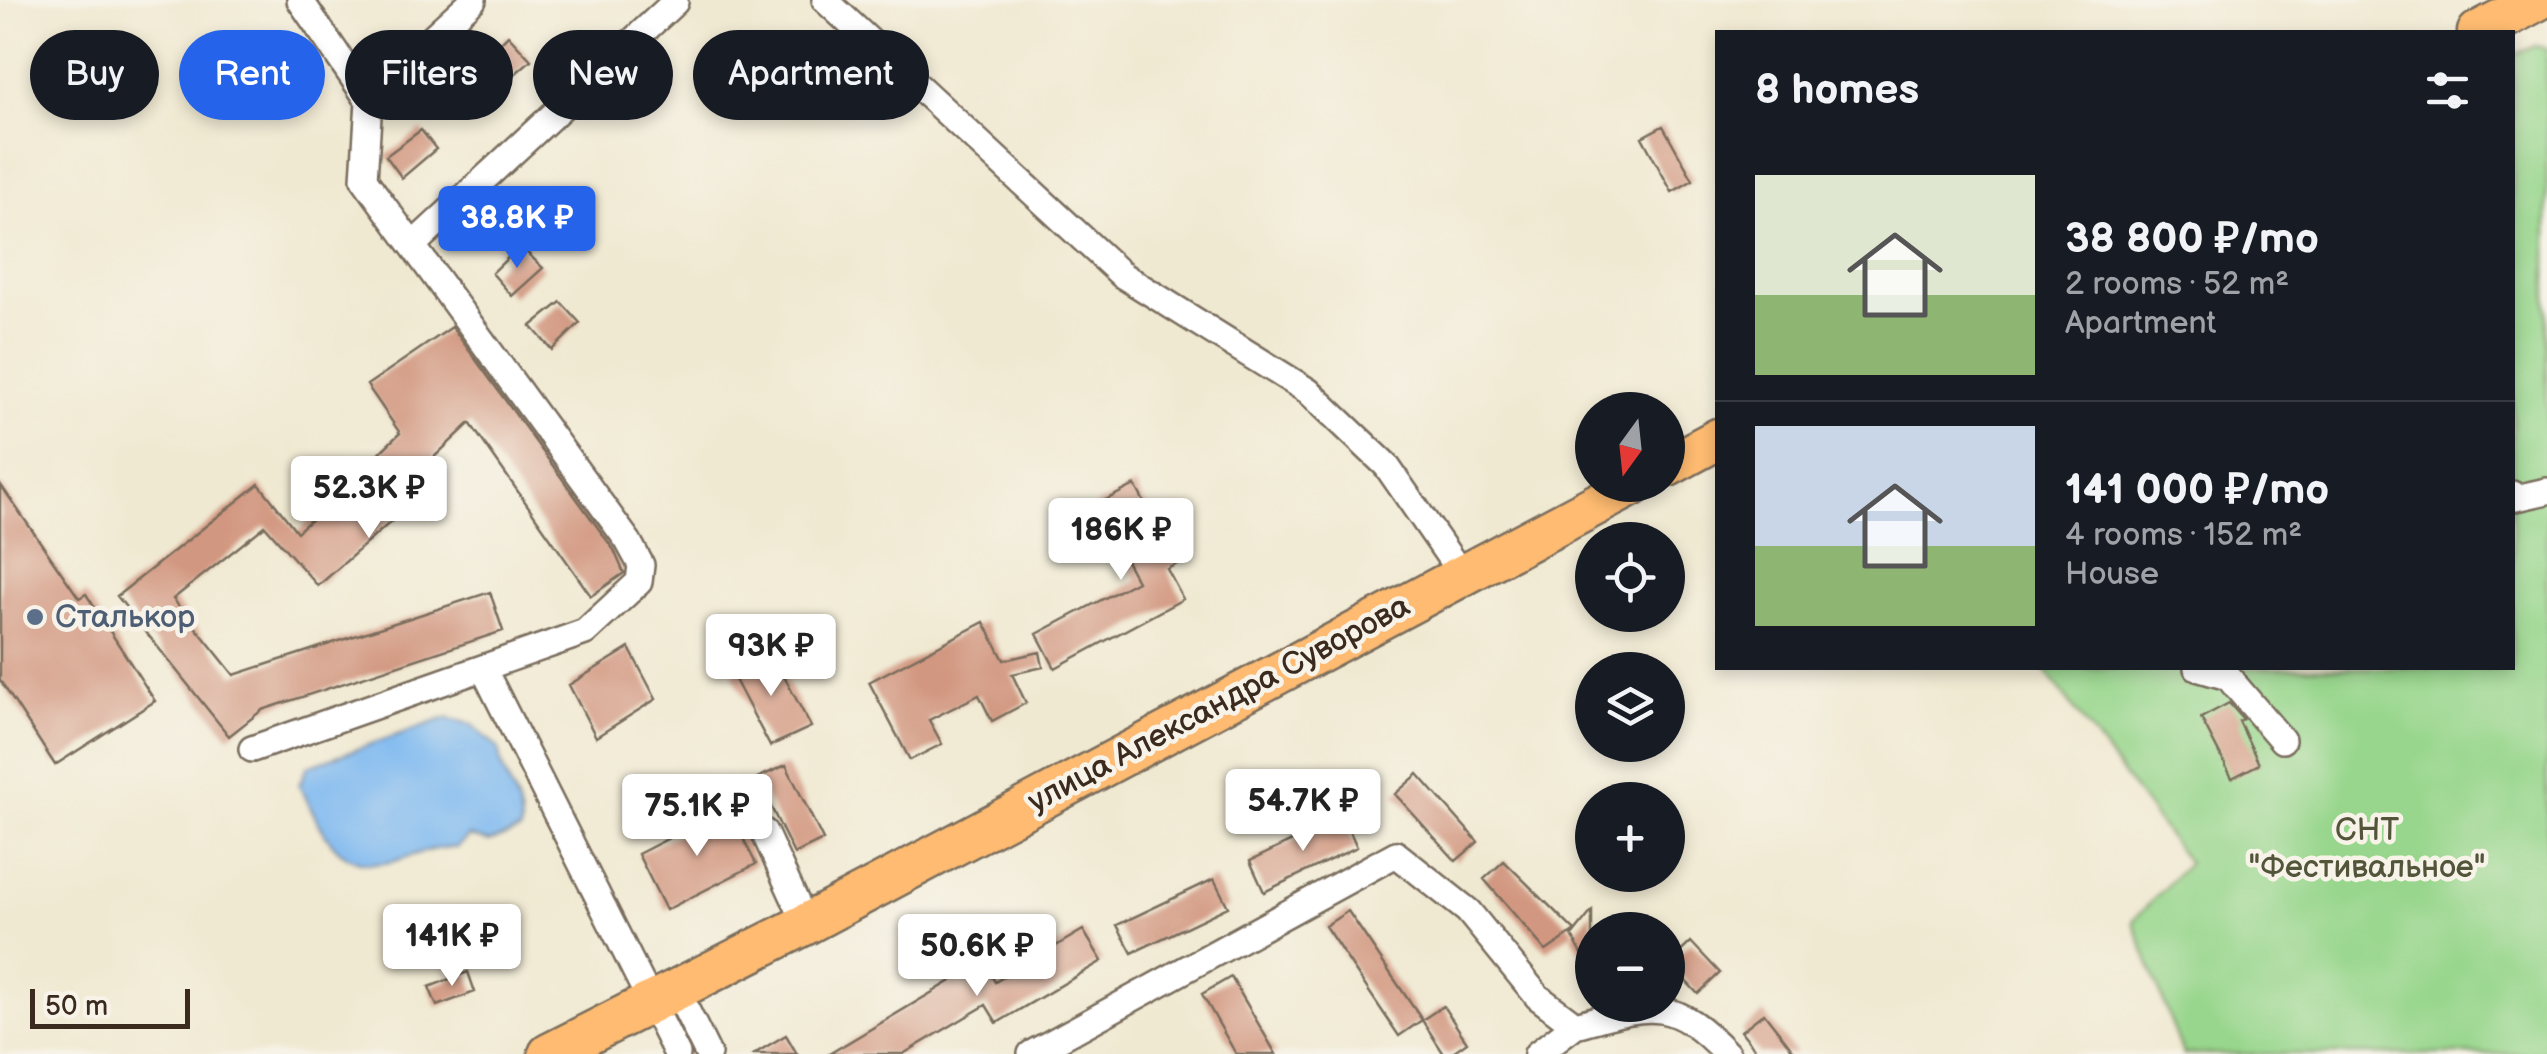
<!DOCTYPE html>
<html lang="en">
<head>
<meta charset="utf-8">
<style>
	body { margin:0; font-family:"Balsamiq Sans",sans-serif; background:#20242c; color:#f1f3f6; height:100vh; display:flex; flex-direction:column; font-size:38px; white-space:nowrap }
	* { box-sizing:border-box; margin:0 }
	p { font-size:32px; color:#9ea1a6 }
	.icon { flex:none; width:55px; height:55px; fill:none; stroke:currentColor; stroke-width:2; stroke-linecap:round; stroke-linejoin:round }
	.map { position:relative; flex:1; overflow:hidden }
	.drawer { position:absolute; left:1715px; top:30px; width:800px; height:640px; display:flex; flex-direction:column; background:#171b24; border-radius:0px; box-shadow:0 5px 15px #0003 }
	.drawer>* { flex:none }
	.hud { position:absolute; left:30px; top:30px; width:950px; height:90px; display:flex; gap:20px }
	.needle { width:65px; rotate:195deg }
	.controls { position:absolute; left:1575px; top:392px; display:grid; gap:20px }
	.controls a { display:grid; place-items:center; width:110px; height:110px; border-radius:50%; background:#171b24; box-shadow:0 5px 15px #0003; font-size:50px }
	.scale { position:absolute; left:30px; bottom:25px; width:160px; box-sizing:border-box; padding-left:10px; border:5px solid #3b2a1e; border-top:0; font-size:28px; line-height:35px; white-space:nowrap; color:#3b2a1e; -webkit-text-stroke:8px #f7f3e8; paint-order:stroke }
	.price { position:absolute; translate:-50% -85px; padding:0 22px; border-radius:10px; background:#fff; color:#222; font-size:32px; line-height:65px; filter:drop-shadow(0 2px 5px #0008) }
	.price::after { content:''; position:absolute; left:50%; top:60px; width:30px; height:22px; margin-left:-15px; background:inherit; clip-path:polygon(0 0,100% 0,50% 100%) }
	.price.selected { background:#2563eb; color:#fff }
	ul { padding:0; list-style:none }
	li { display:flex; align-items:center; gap:30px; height:250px; padding:0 40px }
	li+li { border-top:2px solid #363941 }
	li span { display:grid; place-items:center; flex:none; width:280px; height:200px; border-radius:0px; color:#555 }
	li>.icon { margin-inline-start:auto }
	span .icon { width:120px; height:120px; fill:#fffc; stroke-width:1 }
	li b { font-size:42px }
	h2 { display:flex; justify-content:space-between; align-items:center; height:120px; padding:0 40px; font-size:42px }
	.pill { padding:0 35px; border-radius:45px; background:#171b24; box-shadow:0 5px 15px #0003; font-size:35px; line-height:90px }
	.pill.selected { background:#2563eb; color:#fff }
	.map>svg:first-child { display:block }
</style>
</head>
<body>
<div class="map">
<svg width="2547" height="1054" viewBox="0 0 2547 1054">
	<rect width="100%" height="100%" fill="#f7f3e8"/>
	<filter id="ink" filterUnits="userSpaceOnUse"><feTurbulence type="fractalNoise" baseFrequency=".01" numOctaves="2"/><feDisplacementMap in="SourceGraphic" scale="20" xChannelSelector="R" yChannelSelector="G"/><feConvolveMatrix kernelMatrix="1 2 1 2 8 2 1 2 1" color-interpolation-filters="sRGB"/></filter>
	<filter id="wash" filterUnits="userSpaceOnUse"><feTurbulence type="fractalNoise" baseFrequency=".0048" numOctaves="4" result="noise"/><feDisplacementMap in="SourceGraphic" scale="40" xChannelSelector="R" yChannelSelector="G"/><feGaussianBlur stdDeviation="2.25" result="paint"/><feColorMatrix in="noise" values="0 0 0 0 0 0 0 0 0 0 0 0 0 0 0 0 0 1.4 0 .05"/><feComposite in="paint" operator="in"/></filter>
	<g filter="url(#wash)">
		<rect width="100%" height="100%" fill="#f0e9d2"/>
		<path fill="#97d68c" stroke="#698055" stroke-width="2.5" d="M2536,46l11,2v1006h-364l-50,-133 55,-58 -144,-195h468l1,-613z"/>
		<path fill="#7fb9f0" stroke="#5d7287" stroke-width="2.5" d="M446,718l25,6 28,25c0,29 27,51 21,82l-31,11 -20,-6 -13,12c-23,-2 -40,7 -62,13 -59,15 -71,-33 -95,-76l9,-19z"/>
		<g id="blocks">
			<path fill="#d29780" d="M508,35l23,25 -24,21 -21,-24z
				M1663,126l30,54 -21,12 -30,-55z
				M421,130l15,19 -34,29 -16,-22z
				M520,246l23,22 -31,28 -20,-23z
				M561,302l19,21 -28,27 -21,-24z
				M452,327l162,223 10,23 -33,23 -121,-173 -80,76 12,13 -84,74 -53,-60 -92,73 61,76 256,-83 13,39 -241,79 -33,26 -112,-140 142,-112 38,48 75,-66 -3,-3 31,-30 -33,-48z
				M0,484l79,114 7,-4 69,107 -100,64 -55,-85z
				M1135,485l42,79 -10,5 16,30 -128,69 -18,-34 100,-53 -41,-76z
				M984,622l20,38 36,-8 3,15 -31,7 14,29 -34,18 -13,-26 -50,25 13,24 -32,16 -41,-78z
				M629,648l27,51 -60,38 -27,-52z
				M770,650l41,77 -41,19 -38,-72z
				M2229,703l14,16 -4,2 20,43 -27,14 -31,-60z
				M786,765l37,75 -29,14 -37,-76z
				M1418,774l60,68 -22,19 -61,-67z
				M728,808l28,56 -90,46 -28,-56z
				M1343,817l14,30 -93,45 -14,-31z
				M1504,861l71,70 -29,20 -62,-72z
				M1214,879l14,28 -96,46 -15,-28z
				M1348,911l74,109 -23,16 -74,-110z
				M1592,911v61l-20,-36z
				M1083,930l19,31 -105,62 -11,-18 -83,49h-74l154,-92 12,20z
				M1691,942l29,31 -22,21 -29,-31z
				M468,972l7,20 -38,14 -8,-19z
				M1231,977l45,77h-40l-34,-60z
				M1443,1006l24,36 -17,12h-6l-22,-34z
				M1764,1013l32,41h-37l-18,-23z
				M786,1035l11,19h-43z"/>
		</g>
	</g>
	<g filter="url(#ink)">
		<use href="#blocks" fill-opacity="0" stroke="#7a6d5d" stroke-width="2.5"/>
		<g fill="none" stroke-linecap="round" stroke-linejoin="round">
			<g stroke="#7a6d5d" stroke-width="30">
				<path id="minor" d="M300,0l69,101
					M825,0l297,275 186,116 78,74 76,110
					M415,243l260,-241
					M2512,494l4,4 31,-7
					M2197,668l31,9 54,63
					M484,670l193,384
					M252,749l333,-117 54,-50 2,-17 -13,-24 -264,-362 5,-78 8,-13 96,-88
					M764,832l42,92
					M676,989l32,65
					M1031,1054l365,-200 72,57 70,86 37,28c74,-20 95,-31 152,29
					M1537,1054l38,-29"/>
			</g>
			<g stroke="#7a6d5d" stroke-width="45">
				<path id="primary" d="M2478,32l60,-32
					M1668,466l50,-27
					M549,1054l257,-130 827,-439"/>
			</g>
			<use href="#minor" stroke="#fff" stroke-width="25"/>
			<use href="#primary" stroke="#febb71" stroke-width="40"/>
		</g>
	</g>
	<circle fill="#5c6f8a" stroke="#f7f3e8" stroke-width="4" cx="35" cy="617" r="10"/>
	<g text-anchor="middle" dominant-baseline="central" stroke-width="9" stroke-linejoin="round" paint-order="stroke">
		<g font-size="32" fill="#4e5e75" stroke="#f7f3e8" text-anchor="start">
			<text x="55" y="617">Сталькор</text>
		</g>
		<g font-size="32" fill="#3b2a1e" stroke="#f7f3e8">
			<text transform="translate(1219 704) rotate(-28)">улица Александра Суворова</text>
		</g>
		<g font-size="32" fill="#52553a" stroke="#f7f3e8">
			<text x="2367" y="830">СНТ<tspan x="2367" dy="37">"Фестивальное"</tspan></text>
		</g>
	</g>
</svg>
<div class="controls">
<a><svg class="needle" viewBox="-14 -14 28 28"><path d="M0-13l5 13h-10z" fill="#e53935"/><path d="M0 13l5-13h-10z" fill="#9ea1a6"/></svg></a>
<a><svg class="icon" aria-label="locate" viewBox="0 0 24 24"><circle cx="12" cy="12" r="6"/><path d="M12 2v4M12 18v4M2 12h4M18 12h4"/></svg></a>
<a><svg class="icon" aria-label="layers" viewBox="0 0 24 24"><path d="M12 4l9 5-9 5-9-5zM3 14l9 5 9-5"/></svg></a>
<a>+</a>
<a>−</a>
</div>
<div class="scale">50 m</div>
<b class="price selected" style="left:517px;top:271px">38.8K ₽</b>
<b class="price" style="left:369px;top:541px">52.3K ₽</b>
<b class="price" style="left:1121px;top:583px">186K ₽</b>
<b class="price" style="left:771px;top:699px">93K ₽</b>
<b class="price" style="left:1303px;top:854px">54.7K ₽</b>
<b class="price" style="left:697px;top:859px">75.1K ₽</b>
<b class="price" style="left:452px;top:989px">141K ₽</b>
<b class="price" style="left:977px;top:999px">50.6K ₽</b>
<div class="hud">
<a class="pill">Buy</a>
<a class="pill selected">Rent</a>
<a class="pill">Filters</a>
<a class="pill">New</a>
<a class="pill">Apartment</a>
</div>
<section class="drawer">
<h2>8 homes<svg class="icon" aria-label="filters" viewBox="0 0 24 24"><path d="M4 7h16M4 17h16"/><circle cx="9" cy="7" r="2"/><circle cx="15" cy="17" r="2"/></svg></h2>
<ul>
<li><span style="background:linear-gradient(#dfe7d0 60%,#8fb573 0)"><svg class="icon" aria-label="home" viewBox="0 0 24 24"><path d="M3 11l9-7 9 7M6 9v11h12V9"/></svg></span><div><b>38 800 ₽/mo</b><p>2 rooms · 52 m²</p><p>Apartment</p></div></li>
<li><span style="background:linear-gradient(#c9d6e8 60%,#8fb573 0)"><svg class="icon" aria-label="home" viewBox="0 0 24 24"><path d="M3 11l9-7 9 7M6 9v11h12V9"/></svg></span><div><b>141 000 ₽/mo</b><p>4 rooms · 152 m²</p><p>House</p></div></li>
</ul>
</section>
</div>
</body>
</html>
